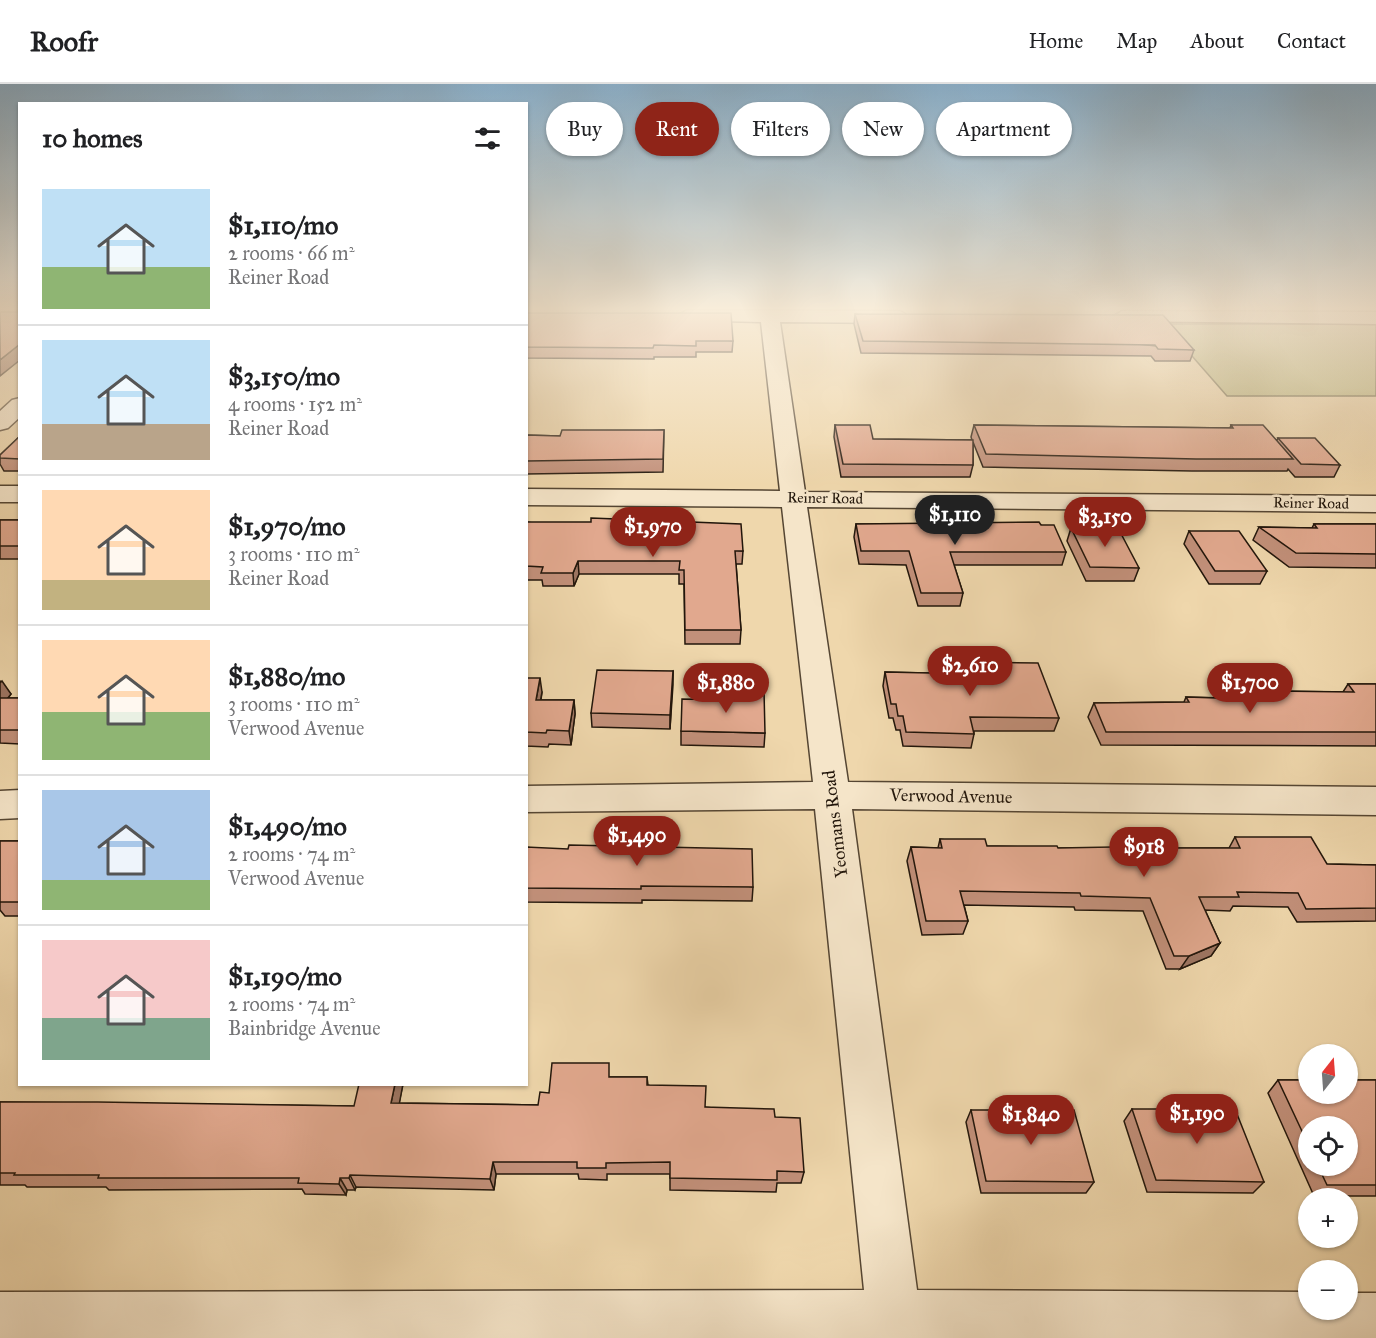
<!DOCTYPE html>
<html lang="en">
<head>
<meta charset="utf-8">
<style>
	body { margin:0; font-family:"IM FELL Great Primer",serif; background:#f6f6f6; color:#202124; height:100vh; display:flex; flex-direction:column; font-size:22px; white-space:nowrap }
	* { box-sizing:border-box; margin:0 }
	p { font-size:20px; color:#757577 }
	.icon { flex:none; width:33px; height:33px; fill:none; stroke:currentColor; stroke-width:2; stroke-linecap:round; stroke-linejoin:round }
	.map { position:relative; flex:1; overflow:hidden }
	.sheet { position:absolute; left:18px; top:18px; width:510px; height:984px; display:flex; flex-direction:column; background:#fff; border-radius:0px; box-shadow:0 2px 4px #0004 }
	.sheet>* { flex:none }
	.guide { position:absolute; left:546px; top:18px; width:570px; height:54px; display:flex; gap:12px }
	.needle { width:39px; rotate:17deg }
	.buttons { position:absolute; left:1298px; top:960px; display:grid; gap:12px }
	.buttons a { display:grid; place-items:center; width:60px; height:60px; border-radius:50%; background:#fff; box-shadow:0 2px 4px #0004; font-size:30px }
	.price { position:absolute; translate:-50% -51px; padding:0 14px; border-radius:21px; background:#8f2418; color:#fff; font-size:20px; line-height:39px; filter:drop-shadow(0 2px 3px #0008) }
	.price::after { content:''; position:absolute; left:50%; top:36px; width:18px; height:14px; margin-left:-9px; background:inherit; clip-path:polygon(0 0,100% 0,50% 100%) }
	.price.on { background:#222; color:#fff }
	ul { padding:0; list-style:none }
	li { display:flex; align-items:center; gap:18px; height:150px; padding:0 24px }
	li+li { border-top:2px solid #e0e0e0 }
	li span { display:grid; place-items:center; flex:none; width:168px; height:120px; border-radius:0px; color:#555 }
	li>.icon { margin-inline-start:auto }
	span .icon { width:72px; height:72px; fill:#fffc; stroke-width:1 }
	li b { font-size:26px }
	h2 { display:flex; justify-content:space-between; align-items:center; height:72px; padding:0 24px; font-size:26px }
	.pill { padding:0 21px; border-radius:27px; background:#fff; box-shadow:0 2px 4px #0004; font-size:21px; line-height:54px }
	.pill.on { background:#8f2418; color:#fff }
	header { display:flex; align-items:center; gap:36px; box-sizing:border-box; height:84px; padding:0 30px; background:#fff; border-bottom:2px solid #e0e0e0 }
	header strong { font-size:28px }
	nav { display:flex; gap:33px; margin-inline-start:auto; font-size:21px }
	.map>svg:first-child { display:block }
</style>
</head>
<body>
<header>
<strong>Roofr</strong>
<nav><a>Home</a><a>Map</a><a>About</a><a>Contact</a></nav>
</header>
<div class="map">
<svg width="1376" height="1254" viewBox="0 0 1376 1254">
	<rect width="100%" height="100%" fill="#efd7ac"/>
	<filter id="stains"><feTurbulence type="fractalNoise" baseFrequency=".00333" numOctaves="4"/><feColorMatrix values="0 0 0 0 .2 0 0 0 0 .09 0 0 0 0 .02 0 0 0 .5 -.17"/></filter>
	<radialGradient id="worn" r=".72"><stop offset=".6" stop-color="#630" stop-opacity="0"/><stop offset="1" stop-color="#630" stop-opacity=".3"/></radialGradient>
	<path fill="#c1bc84" stroke="#726948" stroke-width="1.5" d="M1164,240h212v72h-149z"/>
	<g fill="none" stroke-linecap="round" stroke-linejoin="round">
		<g stroke="#554633" stroke-width="3">
			<path id="minor" d="M687,226l213,1 10,6 -10,6 -120,-1 25,170 571,4v16l-569,-5 41,275 528,5v28l-524,-6 65,481 391,2v18h39v-17h29v45h-1376v-46l864,-2 -49,-481 -289,3v-26l287,-4 -31,-275 -256,-2v-16l254,2 -19,-169 -81,-2 -3,-4z
				M1122,227l254,1v12l-261,-3 -3,-4z
				M20,314v19l-12,11 -8,2v-19l12,-11z
				M0,402h20v16h-20z
				M20,706v28l-20,1v-28z"/>
		</g>
		<use href="#minor" fill="#f5e5c9" fill-rule="evenodd"/>
	</g>
	<path fill="#c2907a" stroke="#22160b" stroke-width="1.5" fill-rule="evenodd" d="M526,229l207,28 -1,11h-36v5h-42v2l-128,-1z
		M855,230l339,36 -4,11h-35l-4,-5 -290,-3 -7,-29z
		M835,341l38,14 99,1 -1,-3 3,-12 256,3 1,-3 46,15 1,-2 62,27 -6,12h-39l-7,-8 -1,2h-95l-209,-4 -10,-25v23l-3,12h-129l-7,-40z
		M664,346l-1,42 -137,2v-39l34,1z
		M20,352v35h-16l-4,-7v-9z
		M0,436h20v39h-20z
		M526,438l217,29 -1,13h-6l5,66 -1,14h-55l-1,-60h-5v-10h-100l-5,12h-31l-1,-6h-16z
		M856,440l185,1 25,27 -4,13h-108l9,28 -3,13h-42l-12,-41 -47,-1 -5,-27z
		M1314,440h62v44l-87,-1 -36,-27 6,-13 53,1z
		M1071,444l68,40 -5,13h-48l-19,-40z
		M1189,447l78,40 -7,13h-51l-25,-40z
		M971,578l88,56 -5,13h-80v3l-3,14 -68,-2 -3,-16h-4l-3,-12h-4l-6,-32 2,-14 83,2z
		M673,587l-3,58 -78,-2 -1,-14z
		M526,594l16,14 -1,8h33l1,14 -4,31 -22,-1 -1,3 -22,-1z
		M0,597l11,13 -3,4h12v46l-20,-1z
		M1348,600h28v62l-275,-1 -13,-28 6,-14 90,-1 2,-5 82,2 4,-8 71,1z
		M681,647l84,2 -1,14 -83,-2z
		M1235,753l92,27 49,1v56l-79,1 -9,-15 -55,-1 -3,5 -25,-1 15,33 -9,13 -31,13h-14l-23,-58 -68,-1 -1,-3 -110,-2 4,16 -5,13 -41,1 -15,-74 4,-14 27,1 2,-9 47,7 71,2h171z
		M0,757h20v75h-15l-5,-6z
		M526,763l227,40 -1,14 -110,-1v3l-116,-1z
		M610,993h37l1,8 58,22 69,10 29,55 -3,11h-24l-1,9 -106,-2v-16h-63v6l-28,-1 -1,-5h-82l-2,16 -138,-3 -1,3h-8l-1,5 -41,-1 -3,-5 -193,1 -3,-3h-79l-2,-2h-25v-83l354,4 49,-22 -4,19 139,2 11,-12z
		M1278,996h98v116h-62l-46,-103zM1308,1042l39,40h-39z
		M1132,1025l132,73 -11,11 -106,-1 -23,-71z
		M971,1026l123,72 -8,11h-105l-15,-71z"/>
	<path fill="#9e7663" stroke="#22160b" stroke-width="1.5" d="M20,260v16l-20,16v-16z
		M578,477l1,13 -5,12 -1,-13z
		M673,587v14l-3,44v-14z
		M540,594l2,14 -4,22 -2,-14z
		M2,597l9,13 -11,14v-25z
		M574,616l1,14 -4,31 -2,-14z
		M1220,859l-9,13 -31,13 9,-13z
		M395,1000h8l-6,32 -6,-13z
		M493,1078l3,12 -2,16 -4,-11z
		M350,1091l6,12 -1,3 -6,-12z
		M340,1094l7,12 -1,5 -7,-11z"/>
	<path fill="#e1a88e" stroke="#22160b" stroke-width="1.5" d="M17,226h3v34l-20,16v-48h17z
		M526,229h205l2,28h-37v5l-42,-1 -1,3 -127,-1z
		M855,230l308,1 31,35 -36,-1 -3,-4 -292,-4z
		M835,341h35l3,14 100,1v25l-130,-1z
		M974,341l259,3 -2,-3h32l30,34h-97l-210,-5z
		M562,346h102l-1,29 -137,2v-26l34,1z
		M20,352v23l-20,-1v-3z
		M1278,354h37l25,27 -39,-1z
		M591,434l150,6 2,27h-8l6,79h-56l-1,-60h-5l1,-9h-102l-5,12h-32l2,-6 -17,-1v-44h65z
		M0,436h20v26h-20z
		M1039,438l2,3h13l12,27h-116l13,41h-42l-12,-42h-48l-5,-27z
		M1314,440h62v30l-80,-1 -37,-26 58,1z
		M1071,444h47l21,40 -49,-1z
		M1189,447h50l28,40h-52z
		M971,578l67,1 21,55 -89,-1 4,17 -68,-2 -3,-16h-5l-2,-12h-5l-6,-32 90,2z
		M597,586l76,1 -3,44 -79,-2z
		M526,594h14l-4,22h38l-5,31 -22,-1 -1,3 -20,-1z
		M1348,600h28v48h-270l-12,-29 95,-1 -3,-5 91,3 -5,-9 82,1z
		M732,606l32,1 1,42 -84,-2 1,-32 50,1z
		M0,614h20v32h-20z
		M1235,753h76l16,27 49,1v43l-70,1 -8,-16 -61,-1 2,5h-40l21,46 -31,13h-15l-24,-58 -69,-2 -1,-3 -120,-2 8,30h-42l-15,-74 31,1 -2,-9h45l2,7h70l1,2 110,-2 1,2h71z
		M0,757h20v61h-20z
		M569,761l183,4 1,38 -112,-1v3l-115,-1v-41l42,2z
		M552,979h57v14h38v8l59,1 -1,21 69,2 1,8 25,1 4,54 -27,-1v9l-107,-2v-16l-64,1v5h-29v-6h-84l-3,17 -140,-4 -1,3h-9l-1,6 -41,-1 1,-5h-201l1,-3h-85l1,-2h-15v-71h98l256,4 5,-22h36l-4,19 147,2 2,-13 9,1z
		M1278,996h30v14h39v-14h29v105h-49l-9,-19h29v-40h-39v18z
		M1132,1025h103l29,73 -108,-2z
		M971,1026h103l20,72 -108,-1z"/>
	<linearGradient id="sky" x2="0" y2="1"><stop stop-color="#8bb5d4"/><stop offset="0.56" stop-color="#f8edda"/><stop offset="1" stop-color="#f8edda" stop-opacity="0"/></linearGradient>
	<rect width="1376" height="401" fill="url(#sky)"/>
	<g text-anchor="middle" dominant-baseline="central" stroke-width="5" stroke-linejoin="round" paint-order="stroke">
		<g font-size="15" fill="#22160b" stroke="#f5e5c9">
			<text transform="translate(825 414) rotate(1)">Reiner Road</text>
			<text transform="translate(1311 419) rotate(1)">Reiner Road</text>
		</g>
		<g font-size="18" fill="#22160b" stroke="#f5e5c9">
			<text transform="translate(951 712) rotate(1)">Verwood Avenue</text>
			<text transform="translate(835 740) rotate(-97)">Yeomans Road</text>
		</g>
	</g>
	<rect width="100%" height="100%" filter="url(#stains)"/>
	<rect width="100%" height="100%" fill="url(#worn)"/>
</svg>
<div class="buttons">
<a><svg class="needle" viewBox="-14 -14 28 28"><path d="M0-13l5 13h-10z" fill="#e53935"/><path d="M0 13l5-13h-10z" fill="#757577"/></svg></a>
<a><svg class="icon" aria-label="locate" viewBox="0 0 24 24"><circle cx="12" cy="12" r="6"/><path d="M12 2v4M12 18v4M2 12h4M18 12h4"/></svg></a>
<a>+</a>
<a>−</a>
</div>
<b class="price on" style="left:955px;top:462px">$1,110</b>
<b class="price" style="left:1105px;top:464px">$3,150</b>
<b class="price" style="left:653px;top:474px">$1,970</b>
<b class="price" style="left:970px;top:613px">$2,610</b>
<b class="price" style="left:726px;top:630px">$1,880</b>
<b class="price" style="left:1250px;top:630px">$1,700</b>
<b class="price" style="left:637px;top:783px">$1,490</b>
<b class="price" style="left:1144px;top:794px">$918</b>
<b class="price" style="left:1197px;top:1061px">$1,190</b>
<b class="price" style="left:1031px;top:1062px">$1,840</b>
<div class="guide">
<a class="pill">Buy</a>
<a class="pill on">Rent</a>
<a class="pill">Filters</a>
<a class="pill">New</a>
<a class="pill">Apartment</a>
</div>
<section class="sheet">
<h2>10 homes<svg class="icon" aria-label="filters" viewBox="0 0 24 24"><path d="M4 7h16M4 17h16"/><circle cx="9" cy="7" r="2"/><circle cx="15" cy="17" r="2"/></svg></h2>
<ul>
<li><span style="background:linear-gradient(#bfe0f5 65%,#8fb573 0)"><svg class="icon" aria-label="home" viewBox="0 0 24 24"><path d="M3 11l9-7 9 7M6 9v11h12V9"/></svg></span><div><b>$1,110/mo</b><p>2 rooms · 66 m²</p><p>Reiner Road</p></div></li>
<li><span style="background:linear-gradient(#bfe0f5 70%,#b9a48a 0)"><svg class="icon" aria-label="home" viewBox="0 0 24 24"><path d="M3 11l9-7 9 7M6 9v11h12V9"/></svg></span><div><b>$3,150/mo</b><p>4 rooms · 152 m²</p><p>Reiner Road</p></div></li>
<li><span style="background:linear-gradient(#ffd9b3 75%,#c2b280 0)"><svg class="icon" aria-label="home" viewBox="0 0 24 24"><path d="M3 11l9-7 9 7M6 9v11h12V9"/></svg></span><div><b>$1,970/mo</b><p>3 rooms · 110 m²</p><p>Reiner Road</p></div></li>
<li><span style="background:linear-gradient(#ffd9b3 60%,#8fb573 0)"><svg class="icon" aria-label="home" viewBox="0 0 24 24"><path d="M3 11l9-7 9 7M6 9v11h12V9"/></svg></span><div><b>$1,880/mo</b><p>3 rooms · 110 m²</p><p>Verwood Avenue</p></div></li>
<li><span style="background:linear-gradient(#a9c7e8 75%,#8fb573 0)"><svg class="icon" aria-label="home" viewBox="0 0 24 24"><path d="M3 11l9-7 9 7M6 9v11h12V9"/></svg></span><div><b>$1,490/mo</b><p>2 rooms · 74 m²</p><p>Verwood Avenue</p></div></li>
<li><span style="background:linear-gradient(#f6c9c9 65%,#7fa58c 0)"><svg class="icon" aria-label="home" viewBox="0 0 24 24"><path d="M3 11l9-7 9 7M6 9v11h12V9"/></svg></span><div><b>$1,190/mo</b><p>2 rooms · 74 m²</p><p>Bainbridge Avenue</p></div></li>
</ul>
</section>
</div>
</body>
</html>
